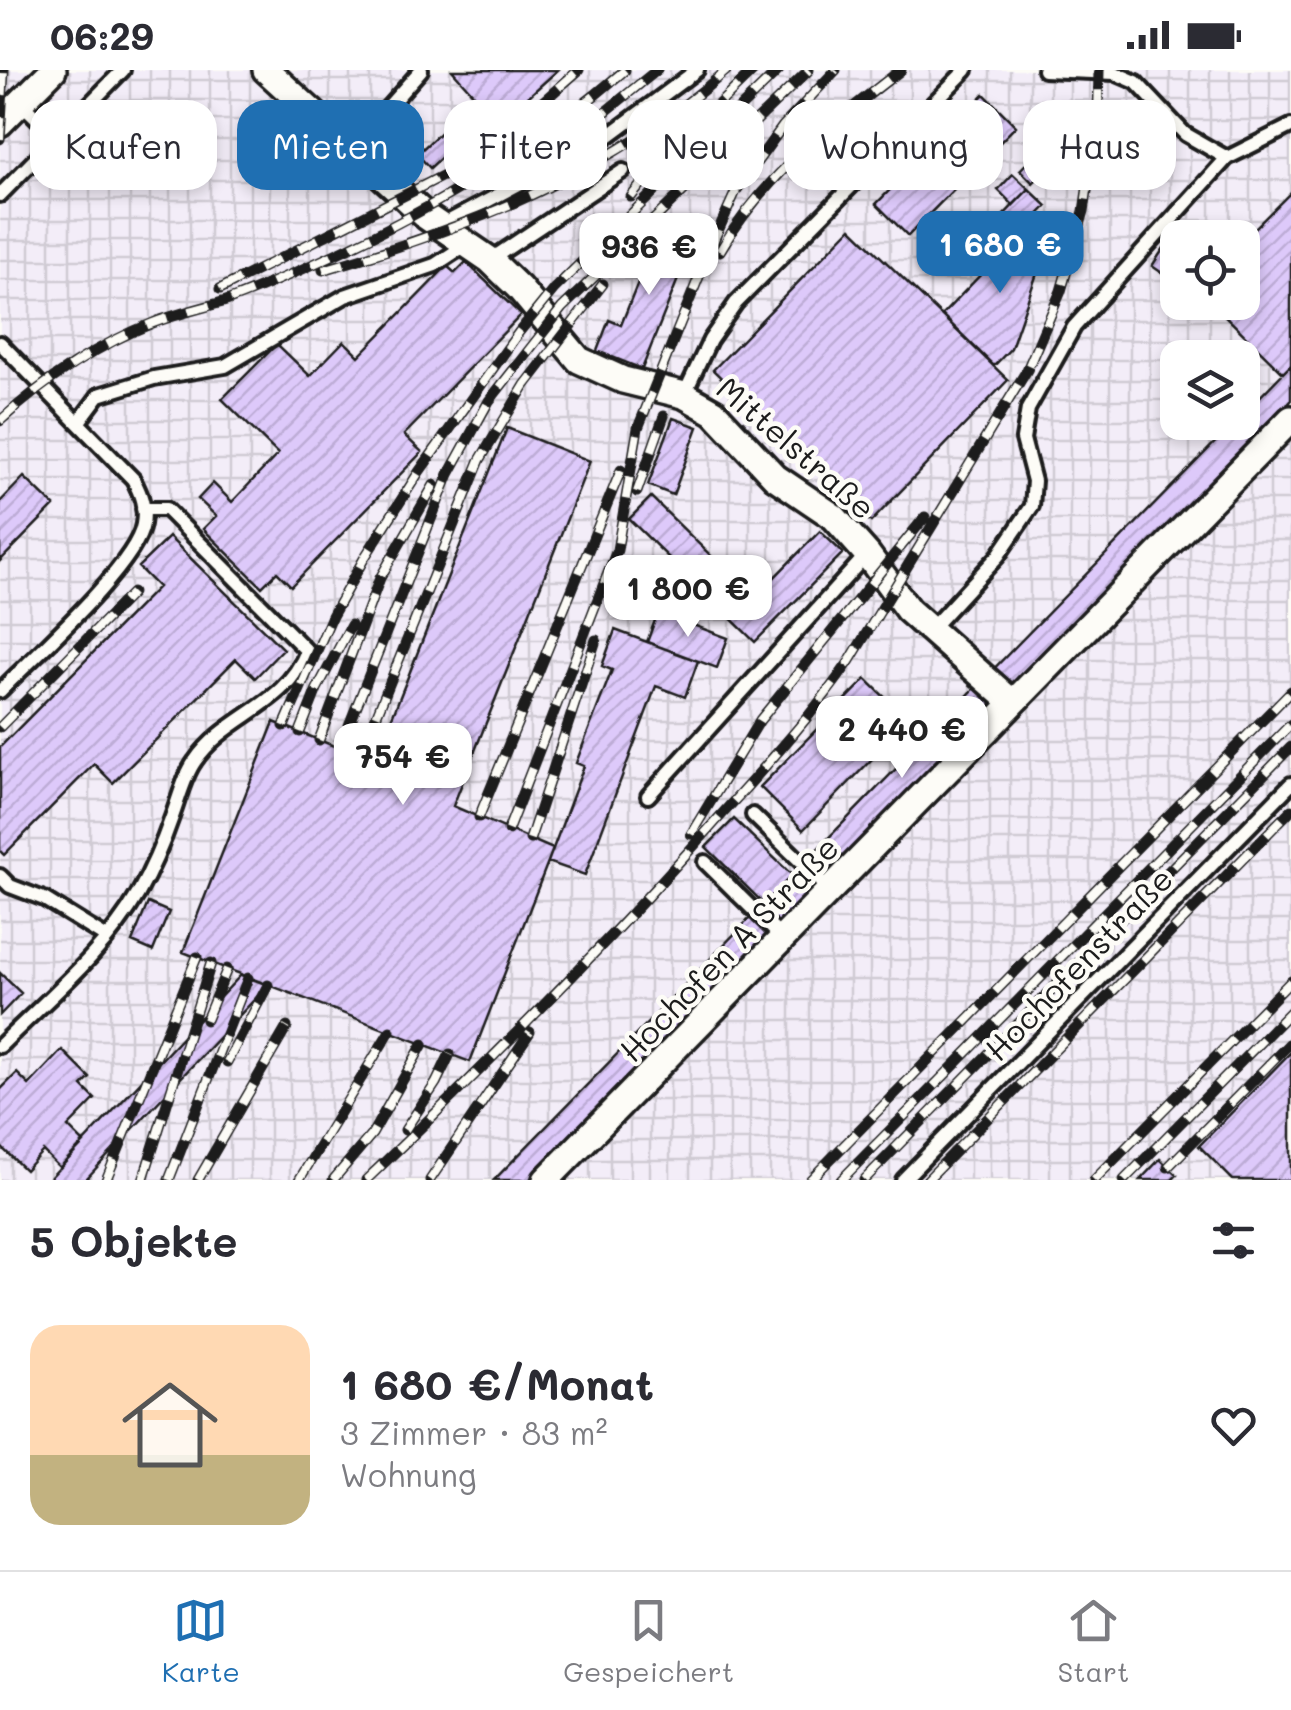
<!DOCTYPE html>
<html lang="de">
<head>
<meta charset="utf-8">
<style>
	body { margin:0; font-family:Mali,sans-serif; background:#f2f2f3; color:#2b2b33; height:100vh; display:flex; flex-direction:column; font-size:38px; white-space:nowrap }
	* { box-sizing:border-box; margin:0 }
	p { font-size:32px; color:#7c7c81 }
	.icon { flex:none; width:55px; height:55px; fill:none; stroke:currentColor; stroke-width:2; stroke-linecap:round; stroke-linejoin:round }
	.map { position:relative; height:1110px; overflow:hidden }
	.details { display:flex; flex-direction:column; background:#fff; flex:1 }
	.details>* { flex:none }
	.guide { position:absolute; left:30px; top:30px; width:1232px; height:90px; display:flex; gap:20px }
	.controls { position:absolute; left:1160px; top:150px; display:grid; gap:20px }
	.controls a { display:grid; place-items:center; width:100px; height:100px; border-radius:20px; background:#fff; box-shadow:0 5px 15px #0003; font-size:50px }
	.price { position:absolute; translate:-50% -85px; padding:0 22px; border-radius:20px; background:#fff; color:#222; font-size:32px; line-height:65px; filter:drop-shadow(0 2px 5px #0008) }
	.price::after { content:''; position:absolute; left:50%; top:60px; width:30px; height:22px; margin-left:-15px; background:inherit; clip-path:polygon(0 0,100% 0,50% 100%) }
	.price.current { background:#1f6fb2; color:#fff }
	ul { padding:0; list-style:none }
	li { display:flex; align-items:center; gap:30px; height:250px; padding:0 30px }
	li+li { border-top:2px solid #e1e1e2 }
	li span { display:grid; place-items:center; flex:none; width:280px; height:200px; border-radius:30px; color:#555 }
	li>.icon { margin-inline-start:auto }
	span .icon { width:120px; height:120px; fill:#fffc; stroke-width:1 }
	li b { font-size:42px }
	h2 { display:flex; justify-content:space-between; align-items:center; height:120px; padding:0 30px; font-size:42px }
	.tag { padding:0 35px; border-radius:30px; background:#fff; box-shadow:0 5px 15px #0003; font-size:35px; line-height:90px }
	.tag.current { background:#1f6fb2; color:#fff }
	.status { display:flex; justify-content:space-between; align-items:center; height:70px; padding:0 50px; background:#fff; direction:ltr }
	.status svg { height:28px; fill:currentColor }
	.menu { display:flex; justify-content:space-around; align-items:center; height:140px; border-top:2px solid #e1e1e2; background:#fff; font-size:28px; color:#7c7c81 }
	.menu a { display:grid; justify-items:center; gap:5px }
	.menu .current { color:#1f6fb2 }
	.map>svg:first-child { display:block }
</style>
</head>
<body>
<div class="status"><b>06:29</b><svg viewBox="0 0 49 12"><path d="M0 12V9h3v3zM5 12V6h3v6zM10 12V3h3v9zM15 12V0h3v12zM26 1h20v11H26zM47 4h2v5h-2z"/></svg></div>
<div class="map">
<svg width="1291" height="1110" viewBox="0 0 1291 1110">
	<defs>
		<pattern id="industrial-grid" width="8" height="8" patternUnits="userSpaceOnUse" patternTransform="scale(2.5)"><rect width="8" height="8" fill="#f3edf8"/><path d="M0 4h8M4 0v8" fill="none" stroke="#d0cbd4"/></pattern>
		<pattern id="building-hatch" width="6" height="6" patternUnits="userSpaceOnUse" patternTransform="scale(2.5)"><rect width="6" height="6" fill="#ddc9fa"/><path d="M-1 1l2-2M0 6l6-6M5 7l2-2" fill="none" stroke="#bdacd6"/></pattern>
	</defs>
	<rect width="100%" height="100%" fill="#fdfcf7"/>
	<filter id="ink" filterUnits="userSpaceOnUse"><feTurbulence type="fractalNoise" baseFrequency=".01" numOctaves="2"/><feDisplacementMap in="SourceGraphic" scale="20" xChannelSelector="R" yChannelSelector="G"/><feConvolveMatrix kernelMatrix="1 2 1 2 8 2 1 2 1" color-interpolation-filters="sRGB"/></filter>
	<g filter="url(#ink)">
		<path fill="url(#industrial-grid)" fill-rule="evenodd" d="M0,0h1291v1110h-1291zM1178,168h64v64h-64zM1178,288h64v64h-64z"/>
		<path fill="url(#building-hatch)" stroke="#1c1c1c" stroke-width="2.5" d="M452,0h106l-59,53z
			M984,24l32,32 -108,110 -32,-32z
			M1070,48l13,12 -50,53 -13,-13z
			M447,56l13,14 -30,28 -13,-14z
			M1013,104l16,15 -16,16 -15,-15z
			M1029,119l18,17 -30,31 -18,-17z
			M1291,122v173l-8,8 -72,-71h31v-61z
			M663,150l33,14 -54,135 -45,-18 12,-31 12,5z
			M1031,152l18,17 -38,109 -17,18 -52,-51z
			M851,158l157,152 -137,142 -158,-152z
			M1174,163l7,5h-3v31l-7,10 -19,-13z
			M466,192l55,53 -117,120 18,17 -131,134 -14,-14 -15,15 -59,-58 13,-13 -18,-17 15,-16 19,19 46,-48 -56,-55 55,-55 33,32 34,-35 15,15 88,-90 8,7z
			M1291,295v36l-762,779h-35l741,-758h7v-7z
			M673,348l25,9 -25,68 -25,-10z
			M507,358l83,33 -137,345 100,43 -83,213 -287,-110 91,-230 100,40z
			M24,407l30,29 -54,55v-59z
			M651,427l103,101 66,-67 23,22 -88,89 -126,-123z
			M169,467l114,112 -28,29 -19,-19 -123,124 -19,-19 -90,91 -4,-4v-104l158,-160 -20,-20z
			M629,496l30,30 -15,15 -13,-13 -7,7 -13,-14 6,-6 -4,-4z
			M658,542l70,26 -11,30 -70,-26z
			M615,560l83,31 -13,36 -29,-11 -71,189 -37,-13 36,-96 -8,-3 36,-93 -10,-4z
			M866,609l43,42 -106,109 -43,-43z
			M734,749l58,56 -28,29 -58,-57z
			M148,833l21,9 -16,39 -21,-9z
			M0,903l21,20 -21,22z
			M241,905l27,10 -183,195h-37z
			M62,980l28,28 -8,8 13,13 -27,28 16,16 -24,25 -17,-17 -18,19 -25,-24v-56l17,-17 12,12z
			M1291,982v128h-58l-34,-34z
			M1160,1089l17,16 -5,5h-32z"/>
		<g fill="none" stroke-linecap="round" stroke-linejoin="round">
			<g stroke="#1c1c1c" stroke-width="20">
				<path id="lane" d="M1044,0l71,3 21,9 49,52 42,24
					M21,33l35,34
					M351,79l70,-79
					M0,125l123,-125
					M440,156l167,-89 90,-67
					M490,190l133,-89
					M0,273l133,136c8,15 13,28 10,45 -6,41 -111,134 -143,167
					M684,325l26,-55 26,-37 230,-233
					M78,353l21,-28 55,-17 71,-12 120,-70 90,-31 32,-21
					M929,561l69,-75 34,-50 2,-25 -11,-42 5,-30 46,-82 153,-169 64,-32
					M648,726l219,-242
					M753,745l77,75
					M705,792l77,76
					M0,806l10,10 34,13 63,39
					M0,976c47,-47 105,-94 138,-152 14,-25 25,-51 34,-77 7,-18 12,-41 23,-56 31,-46 90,-54 112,-110l-141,-142h-23
					M903,1110l388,-396"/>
			</g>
			<g stroke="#1c1c1c" stroke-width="32">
				<path id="street" d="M266,0l161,147 63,43 29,28 60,72 44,20 61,15 30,17 61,65 59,40 33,37 41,56 105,93
					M0,53l53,-53
					M546,1110l745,-761"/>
			</g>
			<use href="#lane" stroke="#fdfcf7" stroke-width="12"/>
			<use href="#street" stroke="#fdfcf7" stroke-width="25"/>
			<g stroke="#1c1c1c" stroke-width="11">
				<path id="rail" d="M0,69l4,-69
					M552,75l42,-24 63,-51
					M631,127l29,-36 94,-91
					M720,181c43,-74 114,-130 181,-181
					M323,200c147,-43 288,-97 404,-200
					M220,219l244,-124 27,-18 88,-77
					M0,351c44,-40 97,-76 153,-98 23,-9 49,-15 73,-22 23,-8 47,-19 70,-29 122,-54 228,-115 329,-202
					M637,422l27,-76
					M284,656l48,-110 33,-59 54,-85 100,-140 35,-43 225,-219
					M0,657l132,-134
					M300,662l17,-43 34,-64
					M319,670l61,-162 54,-93
					M340,678l109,-274 40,-73 73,-93 247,-238
					M360,686l120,-296 45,-75 78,-101
					M479,747l142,-347
					M508,760l109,-280 21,-122 75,-186 23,-51 47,-65 53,-56
					M691,764l69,-114 165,-203
					M530,769l66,-199
					M206,950l21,-51
					M227,992l41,-77
					M405,1060l31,-47 14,-29
					M1168,1097l123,-125
					M106,1110l91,-223
					M143,1110l68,-217
					M169,1110l79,-202
					M198,1110l89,-153
					M299,1110l91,-149
					M333,1110l39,-46 51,-90
					M366,1110c118,-112 233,-228 341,-349 49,-55 100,-108 142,-169l178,-292 34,-79 23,-80 14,-94 1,-47
					M430,1110l100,-148
					M810,1110l481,-489
					M841,1110l450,-456
					M864,1110l427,-433
					M927,1110l364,-370
					M1094,1110l197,-199
					M1124,1110l167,-169"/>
			</g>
			<use href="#rail" stroke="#fdfcf7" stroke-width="8" stroke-dasharray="22" stroke-linecap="butt"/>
		</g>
	</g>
	<g text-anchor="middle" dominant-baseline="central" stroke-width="9" stroke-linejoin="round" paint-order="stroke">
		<g font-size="32" fill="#1c1c1c" stroke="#fdfcf7">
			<text transform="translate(797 377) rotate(41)">Mittelstraße</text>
			<text transform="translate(728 878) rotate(-46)">Hochofen A Straße</text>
			<text transform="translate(1078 893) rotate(-46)">Hochofenstraße</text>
		</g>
	</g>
</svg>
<div class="controls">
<a><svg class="icon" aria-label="locate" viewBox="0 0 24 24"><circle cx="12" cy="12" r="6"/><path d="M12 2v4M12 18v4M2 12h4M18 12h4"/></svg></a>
<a><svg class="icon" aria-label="layers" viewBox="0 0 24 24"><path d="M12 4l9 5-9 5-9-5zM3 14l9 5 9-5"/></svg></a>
</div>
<b class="price current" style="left:1000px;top:226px">1 680 €</b>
<b class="price" style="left:649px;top:228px">936 €</b>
<b class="price" style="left:688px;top:570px">1 800 €</b>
<b class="price" style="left:902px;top:711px">2 440 €</b>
<b class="price" style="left:403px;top:738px">754 €</b>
<div class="guide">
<a class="tag">Kaufen</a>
<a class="tag current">Mieten</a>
<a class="tag">Filter</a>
<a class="tag">Neu</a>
<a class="tag">Wohnung</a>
<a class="tag">Haus</a>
</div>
</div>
<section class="details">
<h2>5 Objekte<svg class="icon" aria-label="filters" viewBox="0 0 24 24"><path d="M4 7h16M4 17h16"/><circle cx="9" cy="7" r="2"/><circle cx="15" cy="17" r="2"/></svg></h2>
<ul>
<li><span style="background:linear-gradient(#ffd9b3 65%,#c2b280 0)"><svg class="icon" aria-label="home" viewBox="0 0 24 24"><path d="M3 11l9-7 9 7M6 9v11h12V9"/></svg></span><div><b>1 680 €/Monat</b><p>3 Zimmer · 83 m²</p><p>Wohnung</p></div><svg class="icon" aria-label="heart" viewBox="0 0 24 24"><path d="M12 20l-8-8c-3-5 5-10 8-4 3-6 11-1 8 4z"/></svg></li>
</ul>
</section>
<nav class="menu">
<a class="current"><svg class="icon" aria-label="map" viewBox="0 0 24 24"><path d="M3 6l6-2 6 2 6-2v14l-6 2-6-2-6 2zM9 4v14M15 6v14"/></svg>Karte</a>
<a><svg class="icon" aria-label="saved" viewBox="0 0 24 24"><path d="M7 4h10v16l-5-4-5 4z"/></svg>Gespeichert</a>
<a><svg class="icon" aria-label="home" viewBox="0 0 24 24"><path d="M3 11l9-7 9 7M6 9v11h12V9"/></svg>Start</a>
</nav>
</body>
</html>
